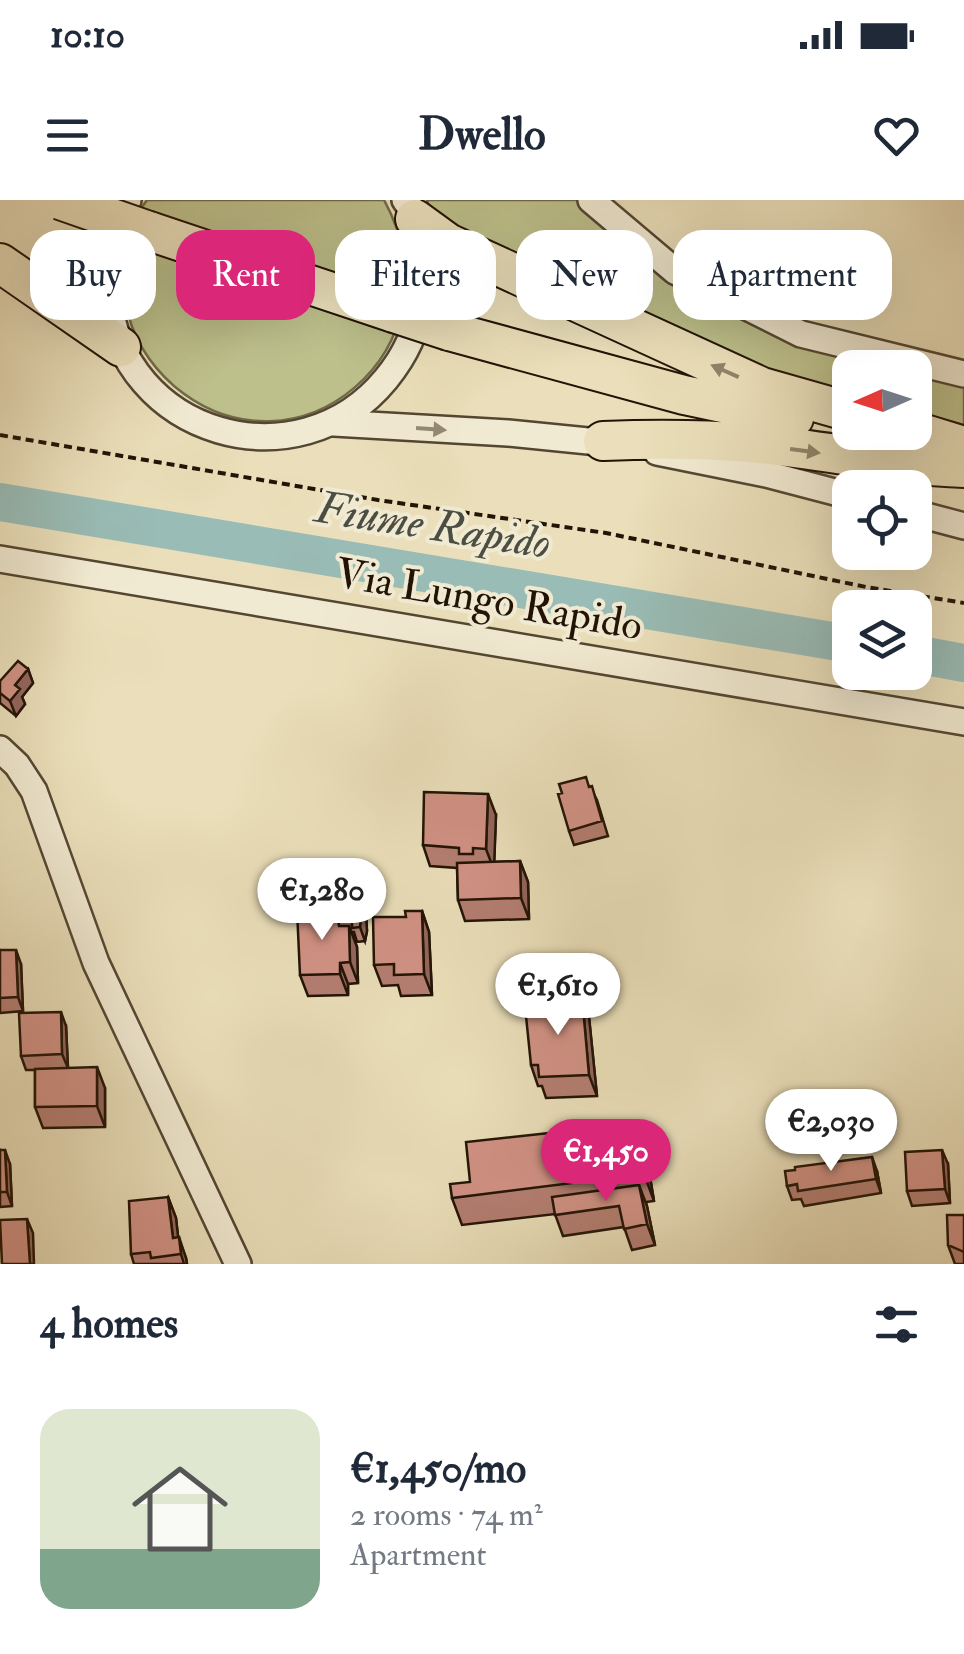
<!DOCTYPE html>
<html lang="en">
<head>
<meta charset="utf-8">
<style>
	body { margin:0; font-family:"IM FELL Double Pica",serif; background:#f2f2f3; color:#1f2937; height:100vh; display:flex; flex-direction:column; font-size:38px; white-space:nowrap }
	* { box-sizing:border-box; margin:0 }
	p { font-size:32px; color:#747a83 }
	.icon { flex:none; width:55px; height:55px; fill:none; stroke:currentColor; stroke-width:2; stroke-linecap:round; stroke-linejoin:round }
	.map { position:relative; height:1064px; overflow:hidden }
	.side { display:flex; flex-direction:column; background:#fff; flex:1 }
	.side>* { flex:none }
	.top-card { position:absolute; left:30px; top:30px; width:905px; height:90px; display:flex; gap:20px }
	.needle { width:65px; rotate:267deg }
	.fabs { position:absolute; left:832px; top:150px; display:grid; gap:20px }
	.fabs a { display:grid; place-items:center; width:100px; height:100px; border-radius:20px; background:#fff; box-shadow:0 10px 40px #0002; font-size:50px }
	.price { position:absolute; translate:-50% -85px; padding:0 22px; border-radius:35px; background:#fff; color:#222; font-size:32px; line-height:65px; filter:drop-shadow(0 2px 5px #0008) }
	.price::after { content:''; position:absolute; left:50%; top:60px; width:30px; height:22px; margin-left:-15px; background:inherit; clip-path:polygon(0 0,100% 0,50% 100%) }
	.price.active { background:#db2777; color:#fff }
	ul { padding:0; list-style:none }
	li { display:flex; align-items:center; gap:30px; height:250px; padding:0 40px }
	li+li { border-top:2px solid #e0e1e3 }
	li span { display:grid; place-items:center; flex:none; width:280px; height:200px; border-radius:30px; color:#555 }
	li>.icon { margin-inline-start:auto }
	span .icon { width:120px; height:120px; fill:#fffc; stroke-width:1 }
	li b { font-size:42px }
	h2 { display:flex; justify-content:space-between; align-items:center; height:120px; padding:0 40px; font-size:42px }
	.pill { padding:0 35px; border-radius:30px; background:#fff; box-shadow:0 10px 40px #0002; font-size:35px; line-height:90px }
	.pill.active { background:#db2777; color:#fff }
	.status { display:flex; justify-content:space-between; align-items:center; height:70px; padding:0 50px; background:#fff; direction:ltr }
	.status svg { height:28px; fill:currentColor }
	header { display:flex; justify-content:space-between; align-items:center; height:130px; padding:0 40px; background:#fff; font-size:45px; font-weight:700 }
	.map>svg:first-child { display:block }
</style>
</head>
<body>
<div class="status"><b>10:10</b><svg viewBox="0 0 49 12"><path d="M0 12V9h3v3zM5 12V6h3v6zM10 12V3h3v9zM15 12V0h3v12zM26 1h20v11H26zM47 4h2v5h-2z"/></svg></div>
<header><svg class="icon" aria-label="menu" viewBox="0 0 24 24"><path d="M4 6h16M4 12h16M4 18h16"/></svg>Dwello<svg class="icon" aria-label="heart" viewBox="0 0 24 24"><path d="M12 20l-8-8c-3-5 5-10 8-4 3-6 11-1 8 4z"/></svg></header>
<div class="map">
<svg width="964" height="1064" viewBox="0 0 964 1064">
	<rect width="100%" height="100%" fill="#eadfba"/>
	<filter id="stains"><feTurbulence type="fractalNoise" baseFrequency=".002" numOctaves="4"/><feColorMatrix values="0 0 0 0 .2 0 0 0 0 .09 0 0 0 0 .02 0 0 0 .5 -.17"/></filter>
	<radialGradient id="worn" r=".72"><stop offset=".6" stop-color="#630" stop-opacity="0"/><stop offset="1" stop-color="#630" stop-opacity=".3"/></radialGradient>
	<path fill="#bdc08b" stroke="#706a48" stroke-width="2.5" d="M147,0h237c81,148 -88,289 -210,186 -24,-21 -44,-51 -48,-84 -4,-35 -1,-73 21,-102z
		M427,0h150l182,126 45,22 82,19 -36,1v27l-73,-17 -295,-128 -53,-43z
		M915,174l49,12v39l-49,-13z"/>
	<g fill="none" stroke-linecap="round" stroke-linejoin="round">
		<path stroke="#99bcb6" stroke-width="38" d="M0,302l850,142
			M915,454l49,9"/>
		<g stroke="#544632" stroke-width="30">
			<path id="minor" d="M128,0c-18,27 -23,63 -20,95 13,141 190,191 278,84 18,-22 31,-48 34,-76 3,-31 6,-77 -15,-103
				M591,0l84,71 126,63 163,40
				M334,223l174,10 110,11
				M657,252l109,22 84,22
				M915,313l49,13
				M0,359l964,163
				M0,549l17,16 17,26 62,172 142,301"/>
		</g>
		<g stroke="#221305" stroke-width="42">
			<path id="highway" d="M415,19l33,24 314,144 88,25
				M149,31l245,82
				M0,63l121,84
				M449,131l235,64 110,23
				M915,231l49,15
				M603,241c49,-2 98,-2 146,2 72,6 143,23 215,25"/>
		</g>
		<path stroke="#221305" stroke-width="4" stroke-dasharray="8 5" stroke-linecap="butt" d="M0,235l378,65 228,33 260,54 98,16"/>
		<use href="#minor" stroke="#f1ead2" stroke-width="25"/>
		<use href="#highway" stroke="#eadfba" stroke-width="38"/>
		<g stroke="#221305" stroke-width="42" stroke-linecap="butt">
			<path id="highway-bridge" d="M60,0l89,31
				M394,113l55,18"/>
		</g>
		<use href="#highway-bridge" stroke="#eadfba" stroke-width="38"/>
	</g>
	<path fill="#b47e72" stroke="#221305" stroke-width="2.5" d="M28,469l5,14 -11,14 3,7 -9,12 -16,-13v-22z
		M590,587l7,13 11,36 -34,9 -5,-14z
		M496,615l-2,47 26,-1 8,21 1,37 -64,2 -7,-21 -1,-32 -27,-2 -7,-21z
		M364,679l3,52 -2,10 -8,1 -3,-10h-3l6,15 1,36 -10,1v11l-40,1 -8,-21 34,-57z
		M422,711l7,21 3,63 -31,1 -3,-11 -16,1 -8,-21 32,-48z
		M0,750l21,14 2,47 -23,2z
		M582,796l7,21 8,79 -51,2 -4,-12h-4l-7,-21 3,-50z
		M66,826l2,42 37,20v39l-62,1 -8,-21v-37h-9l-5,-14z
		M605,927l7,18 9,-1 5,14 15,-2 10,27 3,18 -8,1 9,43 -23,5 -8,-23 -61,9 -8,-22 -93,11 -10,-27 18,-16z
		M0,950l10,14 2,42 -12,1z
		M948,964l2,39 -38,3 -5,-15z
		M877,971l4,22 -77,13 -3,-7 -9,1 -5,-14z
		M168,997l8,21 2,19 8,21 1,6h-53l-3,-10z
		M964,1015v49h-9l-7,-19z"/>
	<path fill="#92665d" stroke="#221305" stroke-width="2.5" d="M28,469l5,14 -11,14 3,7 -9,12 -6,-15 5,-16z
		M488,594l8,21 -2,55 -8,-21z
		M520,661l8,21 1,37 -8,-21z
		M358,664l6,15 3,52 -2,10 -5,-14z
		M422,711l7,21 3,63 -8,-21z
		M349,726l8,21 1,36 -8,-21z
		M16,750l5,14 2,47 -5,-14z
		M340,763l8,21v11l-8,-21z
		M582,796l7,21 8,79 -8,-21z
		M61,812l5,14 2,42 -6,-14z
		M97,867l8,21v39l-8,-21z
		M5,950l5,14 2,42 -5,-14z
		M942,950l6,14 2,39 -5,-14z
		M641,956l10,27 3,18 -10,-27z
		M872,957l5,14 4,22 -5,-14z
		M639,985l8,21 8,39 -8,-21z
		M168,997l8,21 4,36 -7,-16z
		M27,1019l6,14 1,31h-4z
		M179,1037l7,21 1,6h-3l-3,-10z"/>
	<path fill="#d19285" stroke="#221305" stroke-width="2.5" d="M18,461l10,8 -13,16 5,4 -10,12 -10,-8v-12z
		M586,577l3,10 3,-1 10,35 -33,10 -11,-37 4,-1 -3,-9z
		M424,592l64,2 -2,55 -13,-1v6h-14v-6l-36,-3z
		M520,661l1,37 -63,2 -1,-37z
		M358,664l3,52 -1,11 -8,1v-10h-17l-2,-52z
		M331,709v9l7,-1 1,9h10l1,36 -10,1v11l-40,1 -3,-65z
		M405,711h17l2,63 -30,1v-11l-20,1 -1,-48h33z
		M0,750h16l2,47 -18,1z
		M582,796l7,79 -50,2 -1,-12h-7l-5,-49 8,-1 -1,-14z
		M61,812l1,42 -41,2 -2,-43z
		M97,867v39l-62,1v-38z
		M605,927l2,18 14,-1 2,14 18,-2 3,18 -192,24 -2,-14 20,-2 -4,-40z
		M0,950h5l2,42h-7z
		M942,950l3,39 -38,2 -2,-39z
		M872,957l4,22 -78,12 -1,-7 -10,2 -2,-15 10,-1v-3z
		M639,985l8,39 -23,5 -5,-23 -64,9 -3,-18z
		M168,997l5,41 6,-1 2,17 -30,4 -1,-6 -19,2 -2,-53z
		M947,1015h17v37l-16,-7z
		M27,1019l3,45h-28l-2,-44z"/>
	<defs><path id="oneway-solid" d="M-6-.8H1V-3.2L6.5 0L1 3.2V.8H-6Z" transform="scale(2.5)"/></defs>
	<g fill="#908369">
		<use href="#oneway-solid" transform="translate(725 171) rotate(-156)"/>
		<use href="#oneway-solid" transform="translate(805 251) rotate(8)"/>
	</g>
	<use fill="#948976" href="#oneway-solid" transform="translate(431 229) rotate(4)"/>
	<g text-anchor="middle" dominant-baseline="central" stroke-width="8" stroke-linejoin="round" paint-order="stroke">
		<g font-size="42" fill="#221305" stroke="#f1ead2">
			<text transform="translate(489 400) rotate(10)">Via Lungo Rapido</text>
		</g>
		<g font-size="45" font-style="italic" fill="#4c4e43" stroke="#f1ead2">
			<text transform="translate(433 326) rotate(9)">Fiume Rapido</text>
		</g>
	</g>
	<rect width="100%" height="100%" filter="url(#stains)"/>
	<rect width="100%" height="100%" fill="url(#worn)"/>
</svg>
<div class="fabs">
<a><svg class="needle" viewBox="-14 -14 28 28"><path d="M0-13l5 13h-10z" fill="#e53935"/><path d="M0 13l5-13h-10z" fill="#747a83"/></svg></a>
<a><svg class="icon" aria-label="locate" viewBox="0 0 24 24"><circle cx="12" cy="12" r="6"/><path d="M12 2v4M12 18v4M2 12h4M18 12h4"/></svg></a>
<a><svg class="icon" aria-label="layers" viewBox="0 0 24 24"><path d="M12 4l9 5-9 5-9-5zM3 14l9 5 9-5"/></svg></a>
</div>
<b class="price" style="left:322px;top:743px">€1,280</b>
<b class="price" style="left:558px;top:838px">€1,610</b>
<b class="price" style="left:831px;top:974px">€2,030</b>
<b class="price active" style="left:606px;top:1004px">€1,450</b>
<div class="top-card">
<a class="pill">Buy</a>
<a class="pill active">Rent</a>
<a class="pill">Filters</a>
<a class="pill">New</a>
<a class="pill">Apartment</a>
</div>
</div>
<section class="side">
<h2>4 homes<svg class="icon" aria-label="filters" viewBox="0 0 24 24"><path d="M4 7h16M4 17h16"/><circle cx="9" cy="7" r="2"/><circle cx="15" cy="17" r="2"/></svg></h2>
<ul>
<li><span style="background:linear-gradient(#dfe7d0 70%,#7fa58c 0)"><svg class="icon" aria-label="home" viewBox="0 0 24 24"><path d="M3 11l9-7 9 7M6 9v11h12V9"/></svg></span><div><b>€1,450/mo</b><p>2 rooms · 74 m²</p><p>Apartment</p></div></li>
</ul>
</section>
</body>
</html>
